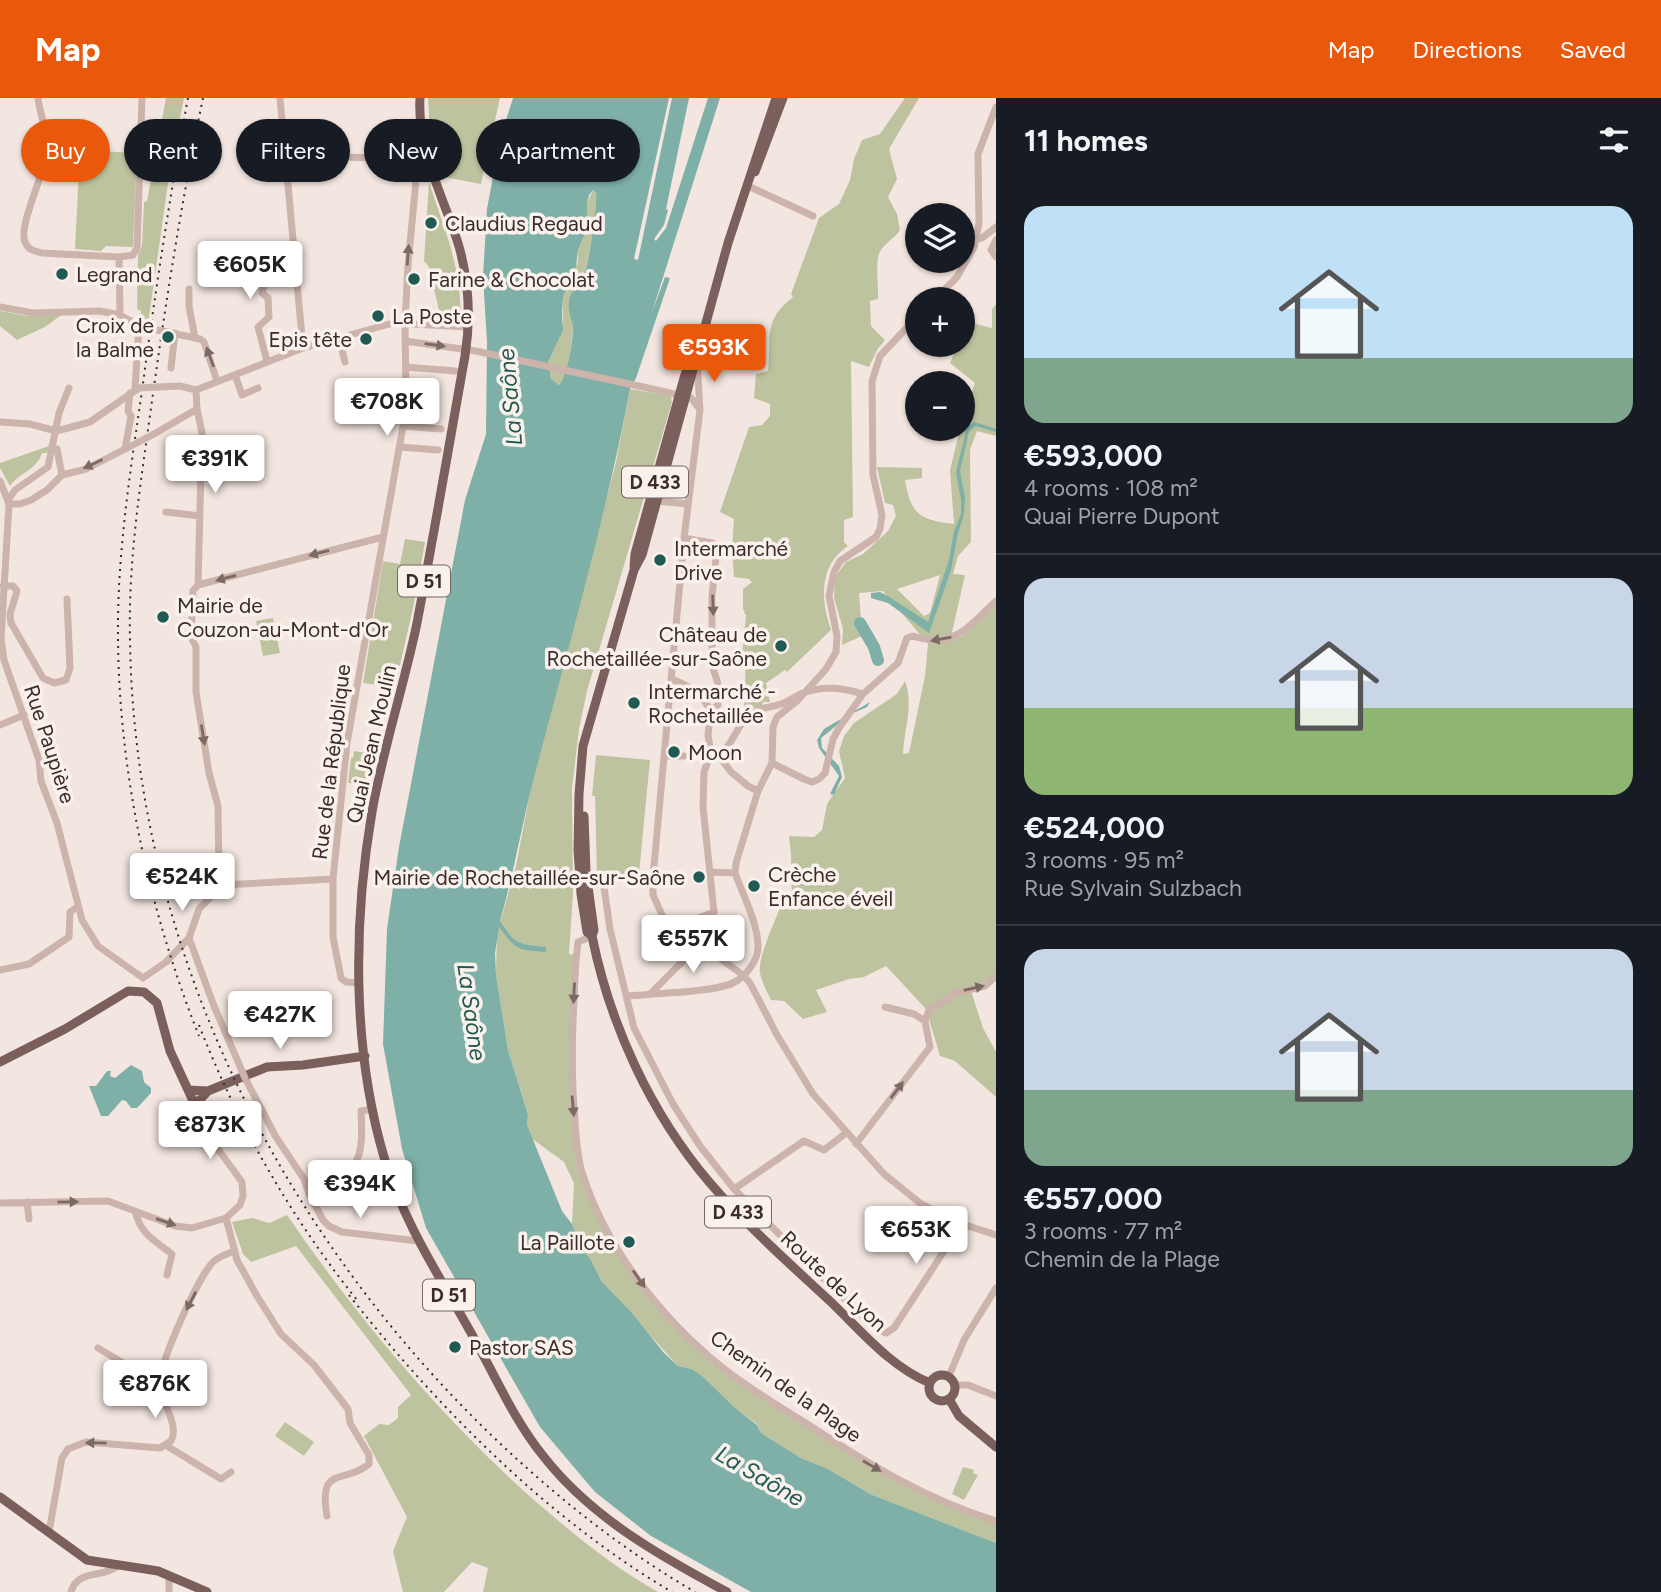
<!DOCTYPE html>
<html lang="en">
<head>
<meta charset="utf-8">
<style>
	body { margin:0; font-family:Figtree,sans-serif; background:#242831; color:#f1f3f6; height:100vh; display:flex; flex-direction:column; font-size:26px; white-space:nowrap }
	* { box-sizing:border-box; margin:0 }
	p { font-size:23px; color:#9ea1a6 }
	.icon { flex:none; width:38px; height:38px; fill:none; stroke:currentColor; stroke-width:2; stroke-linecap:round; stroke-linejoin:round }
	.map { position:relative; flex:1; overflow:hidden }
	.panel { display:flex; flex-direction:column; background:#171b24; width:665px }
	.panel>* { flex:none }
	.guide { position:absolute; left:21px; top:21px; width:665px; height:63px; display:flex; gap:14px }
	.fabs { position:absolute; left:905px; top:105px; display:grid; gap:14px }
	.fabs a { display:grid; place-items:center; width:70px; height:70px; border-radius:50%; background:#171b24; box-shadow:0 2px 5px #0004; font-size:35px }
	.price { position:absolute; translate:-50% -60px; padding:0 16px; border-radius:7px; background:#fff; color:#222; font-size:23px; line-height:46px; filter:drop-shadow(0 2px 4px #0008) }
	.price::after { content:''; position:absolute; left:50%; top:42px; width:21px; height:16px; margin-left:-10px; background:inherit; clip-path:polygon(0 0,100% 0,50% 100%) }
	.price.selected { background:#ea580c; color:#fff }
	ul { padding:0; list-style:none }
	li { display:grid; align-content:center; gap:14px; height:371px; padding:0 28px }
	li+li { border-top:2px solid #363941 }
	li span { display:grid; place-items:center; height:217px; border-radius:21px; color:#555 }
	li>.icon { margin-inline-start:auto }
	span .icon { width:126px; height:126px; fill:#fffc; stroke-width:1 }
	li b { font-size:30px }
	h2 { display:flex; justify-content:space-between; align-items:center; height:84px; padding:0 28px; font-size:30px }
	.chip { padding:0 24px; border-radius:32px; background:#171b24; box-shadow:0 2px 5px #0004; font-size:24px; line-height:63px }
	.chip.selected { background:#ea580c; color:#fff }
	header { display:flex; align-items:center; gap:42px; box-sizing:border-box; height:98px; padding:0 35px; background:#ea580c; color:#fff }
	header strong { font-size:33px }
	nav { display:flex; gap:38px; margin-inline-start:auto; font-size:24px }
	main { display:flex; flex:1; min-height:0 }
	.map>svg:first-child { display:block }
</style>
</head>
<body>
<header>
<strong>Map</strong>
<nav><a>Map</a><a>Directions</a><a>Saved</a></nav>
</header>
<main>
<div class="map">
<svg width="996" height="1494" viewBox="0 0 996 1494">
	<rect width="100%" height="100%" fill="#f3e6e0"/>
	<path fill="#bec39f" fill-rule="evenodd" d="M166,0h18l-14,71 -22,155 -6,-1 -1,-12 -4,-2 1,-55 4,-8 2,-44 3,-1z
		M428,0h72l-19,86 -37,-7 -14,-46z
		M905,0h14l-30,51 8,30 -9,18 9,17 3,16c-5,8 -14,12 -19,20 -7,9 -2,36 -3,49l-8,2 1,25 14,14 -8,10 -8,17 -18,-6 2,156 -9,3v22l4,4c-30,20 -27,55 -17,84l-44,42 -2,-2 -19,13 4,19h-7l-1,4 -18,3 2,-52 -4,-1 4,-41 -2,-2 1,-1 -2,-3v-20l9,-7 -3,-3 -15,-2 -2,-28 2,-30 -14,-7 29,-85 13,-2 8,-9v-12l-16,-6 2,-24 12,-3c4,-35 -6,-50 25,-74l-2,-3 28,-76 20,-14 11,-24 4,-21 8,-19 18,-6z
		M80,52l57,3 -4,94 -27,-1 -5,5 -26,-2z
		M429,84l22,66 8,34 2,37h-20l-12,-52 -5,-6z
		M593,92l3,3c2,9 -7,66 -10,74 -4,10 -13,19 -15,29 -2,8 1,19 2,27 0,14 -5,52 -14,62l-8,-6 -3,-17 12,-27 3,-13v-25l15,-35v-12l10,-23 -1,-24z
		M996,206v132l-19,-5 -7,19 1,92 -13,14 -5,18 12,1 -15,66 12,-5 34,-31v375l-5,-3 -20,14 12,37 13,24v45l-41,-36 -15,-5 -14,-47 -40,-43 -22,11 -15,2 -33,11 11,22 -24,7 -19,-18 -13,-1c-4,-8 -9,-17 -11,-27 -3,-14 16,-54 22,-70l10,-5 -1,-44 -2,-18 25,1 8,-7 5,-26 18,-26 -6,-27 5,-15 10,-13 43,-29 8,-13c9,25 -1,48 -2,73l6,-1 16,-77 3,-32 -45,-53 -24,2 3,43 -20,9 1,-16 -9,-31 1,-21 11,-15 17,-8 25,-23 8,-15 -3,-11 -8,-2 -8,-36 45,1v10l-17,2c6,35 15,40 49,44l-4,-54 10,-41h2l1,-10 12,-36 -25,-20 8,-18h4l1,-12 4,-11 25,6v-19zM940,477l-10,38 -6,3 -27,-27z
		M0,213l27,5 37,-3 -19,14 -28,13 -17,-14z
		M630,291l41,7 1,6 -85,289 -8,38 -7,60 1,105 -4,60 5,1 -5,116 12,102 45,90 78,91 190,126 102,43v20l-126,-49 -42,-25 -27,-11 -40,-25 -4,-9 -23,-17 -42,-38 -14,-3 -76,-84 -12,-24 -7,-7 -11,-27 2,-41 -10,-21 -33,-24 -4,-13 1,-12 -20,-63 -12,-75 1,-42 19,-67 15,-79 85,-325z
		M49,348l-2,7h-5c-5,17 -22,19 -32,33l-10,-18v-5z
		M405,441l20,3 -12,66 -18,79 -32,-4 20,-122 17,3z
		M273,520l7,35 -17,3 -7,-35z
		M354,653l18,3 -6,30 -18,-1 3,-25h2z
		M596,657l54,5 -11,114 -42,1 -2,-79h-3z
		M287,1117c69,101 148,195 239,278 41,36 84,72 132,99h-175l5,-24 -16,-6 -28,30h-41l-10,-41 14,-34 -43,-81 15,-12 10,1 9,-7v-11l13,-12 -115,-149 -45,16 -8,-8 -11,-32 20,-4 17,5z
		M285,1324l29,20 -10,14 -29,-20z
		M963,1369l11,3 -1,3 5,2 -14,25 -12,-6z"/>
	<path fill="#7eb0a7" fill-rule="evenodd" d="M513,0h156l-35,161 4,1 34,-162h17l-23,111 2,1 -4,15 -10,14 2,2 10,-13 42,-130h12l-68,214 13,-35 5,1 -34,100 -6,11c-24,127 -60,252 -93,377 -14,51 -22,103 -37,155 15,24 19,23 46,26v5c-30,-2 -29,-2 -47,-25l-4,26 1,22 12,75 20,64 -1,11 35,86 10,13 11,27 7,7 12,24 30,31 32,40 14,13 14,3 11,8 31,30 23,18 4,8 40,25 27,11 42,25 126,49v49h-245l-100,-56 -56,-44 -55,-65 -114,-199 -24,-79 -19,-105 4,-115 12,-82 66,-347 21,-66 1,-92 -4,-66 4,-67 13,-70zM593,92l3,3c2,9 -7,67 -10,75 -5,11 -16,22 -17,34 -2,10 4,18 4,26 0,13 -6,48 -14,57l-8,-6 -3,-17 15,-32 -1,-14 1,-19 13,-30 2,-17 10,-23 -1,-24 2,-8z
		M974,324l22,7v3l-20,-6 -7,5 -9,40 5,27 -1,16 -6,19 -7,37 -22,63 -41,-30 -17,-5v-5l9,-1 6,3 42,27 21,-62 5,-29 7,-17v-14l-5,-28 11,-45z
		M870,604l-3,5 -16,7 -30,24 1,10 17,18 3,11 -8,18 -4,-1 9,-18 -20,-28 -2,-8 7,-11z
		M131,967l11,6 2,11 7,6v5l-14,15h-6l-5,-7 -4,-1 -14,16h-7l-12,-30h7l11,-15h4l-1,5 5,2z"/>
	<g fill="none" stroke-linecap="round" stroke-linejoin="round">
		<path stroke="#7eb0a7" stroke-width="12" d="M860,525l14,24 4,13"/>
		<path stroke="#ccb3ab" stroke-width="7" d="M38,0c2,18 11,36 9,54 -2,20 -29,74 -22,90 3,8 9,9 17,11l77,4
			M280,0l23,250
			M287,69h26l28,-10 80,2
			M748,88l65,30
			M976,142l6,-2 14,-11
			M996,142l-5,10 5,7
			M189,191v17l6,32
			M935,201l22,-22 17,-30 5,-23 -1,-70 18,-47
			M0,209l33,6 67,-2 20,4 22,12
			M120,217l-1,-58 14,-2 4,-7 5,-150
			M167,234l33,7 4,3 13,39
			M343,239l2,9 -3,4 3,12
			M405,243l71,10 181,39 34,8 7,9
			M697,262l3,50 -16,128 -31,339v18l10,22 80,58 7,8 27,52 36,59 71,80 36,29 33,18 43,14
			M267,263l-9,-34 11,-10 -1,-19 -6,-5 3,-10 32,-4
			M406,269l49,4
			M171,270l4,-35
			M235,277l7,20 16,-7
			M158,289l22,-1 16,4 107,-42 90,-25 75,4
			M135,291l4,-63
			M196,292l1,19 5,24 -4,152 -5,6 -2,46 5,10v45l13,81 9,33 1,69 3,10
			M0,324l30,2 26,7 8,-2 26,-7 49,-34
			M403,328l38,3
			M154,336l43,-25
			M400,349l38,3
			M53,350l4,1 5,26
			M125,351l6,-33 -3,-5 2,-18
			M0,383l9,23 -8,135 3,21 35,100 2,21 16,42 25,97 16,26 45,32
			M8,402l7,-10 33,-23 11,-54 10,-25
			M657,403l31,3
			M9,406h11l11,-4 16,-10 15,-15 24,-6 43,-22
			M166,414l34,4
			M684,440l28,5 5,5 -5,48v69l6,19v21l-7,5
			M198,487l185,-48
			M3,488h10l4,5 -7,23 1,9 32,55 11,5 12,-3 4,-12 -3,-69
			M671,581c19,6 29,15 40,31
			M0,627l24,-10
			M702,656l9,-1 8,3 12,16 17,14 10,5
			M664,658h20
			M719,658c13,-11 17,-28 29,-40 10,-8 18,-8 30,-11 9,-2 17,-9 25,-12 21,-8 40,-5 60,1
			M772,665l32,16 8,3 7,-3 6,-6 8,-34 6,-11 24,-34 35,-31 9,-25 6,-2c41,13 55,-9 83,-35
			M710,774l25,1
			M653,779l-50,3 7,49 24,99 39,76 27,42 34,43 92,92 48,46 12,6 8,-5 63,-97 8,-6
			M675,829l39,-15 -11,-105 1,-35 7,-19 -3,-18 3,-25
			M592,838l-14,6 -2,18c-3,54 -6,106 -1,160 1,17 2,35 7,52 24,77 80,147 141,196 28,22 59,40 89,59 59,39 117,73 184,94
			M189,840l25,68 28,65
			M0,872l29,-6 40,-27 1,-25 7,-5
			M143,880l23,-16 23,-24 10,-29 23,-24 111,-6
			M359,885l-13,-1 -5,-4 -8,-41v-58l14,-136 56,-317 3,-32 -1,-71 3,-58 10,-106
			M651,895l49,-49
			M626,898c23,-2 89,-4 107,-13 13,-6 26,-24 25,-38 -1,-24 -15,-50 -23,-72l1,-10 22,-72 14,-28 1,-36 4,-10 20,-16 29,-32 10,-17 1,-16 -8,-40 5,-24 6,-11 36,-24 4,-8 2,-14 -9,-40 -1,-94 8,-25 37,-39
			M885,909l29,7 11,7
			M245,980l31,59 28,42 6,17 13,24 6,6 13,6 76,9
			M856,1046l74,-97 -5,-26 4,-11 27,-17 29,-7 11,-10
			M307,1089c52,-10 57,-26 54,-76l12,-2
			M734,1091l70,-48 20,9 22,-17
			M27,1104l2,17
			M0,1105l108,-2 67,25 17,2 34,-10 14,-13 3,-9 -1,-14 -30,-41 -17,-36
			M135,1113c6,24 19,29 37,43l-5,21
			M226,1120l11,42 20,36 24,38 33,31 34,44 2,14 19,32v9c-25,21 -51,0 -42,52
			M98,1250l55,33 7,1
			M949,1278l15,-36 32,-52
			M955,1287h13l28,11
			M167,1348l54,33 10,-7
			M49,1434l13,-74 6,-9 18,-7 74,6 11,-7c9,-16 -10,-38 -11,-57 -1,-21 39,-109 54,-123 6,-5 13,-7 20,-10
			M71,1494c7,-24 33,-13 48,-27
			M169,1494v-16"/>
		<path stroke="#7b5f5c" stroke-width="9" d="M420,0c-3,51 23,98 38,145 11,37 13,75 7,113 -16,89 -31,178 -48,267 -13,63 -34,125 -45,189 -19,111 -20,236 12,345 19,64 54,117 86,174 24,42 43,88 74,126 48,61 116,99 183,135
			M776,0l-48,145 -86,312 -8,15 -51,176 -4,48 -1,56 3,44 6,38 5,4c18,89 59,178 118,247 37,43 80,81 122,120 29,28 60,65 98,80
			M755,74l28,-74
			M634,469l1,-13 49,-176 8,-24 8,-11
			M584,718l2,56 8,58 -2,6
			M0,964l65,-33 63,-38 16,1 13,11 13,48 25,54 13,-14
			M188,992l20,1 59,-24 36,-2 62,-9
			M929 1290a13 13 0 1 1 26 0a13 13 0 1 1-26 0Z
			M949,1301l10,17 37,31
			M0,1399l87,63 71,11 49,21"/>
		<path stroke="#392c2a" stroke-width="2" stroke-dasharray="2 5" stroke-linecap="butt" d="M188,0c-18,97 -33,195 -46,293 -12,82 -25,164 -24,247 1,135 31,272 81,398
			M203,0c-21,101 -37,202 -51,303 -11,80 -24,158 -22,239 4,299 144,583 356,790 64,62 132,117 209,162
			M199,927c39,100 91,191 158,275
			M349,1197c89,113 199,224 323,297"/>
		<path stroke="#ccb3ab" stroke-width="7" d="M142,229l25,5
			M139,290l19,-1
			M129,349l25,-13
			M242,973l3,7"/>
	</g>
	<defs><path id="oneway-solid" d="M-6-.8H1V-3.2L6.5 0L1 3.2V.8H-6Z" transform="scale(1.75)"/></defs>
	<g fill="#7b6964">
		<use href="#oneway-solid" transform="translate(408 157) rotate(-86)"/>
		<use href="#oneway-solid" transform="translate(435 247) rotate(8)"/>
		<use href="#oneway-solid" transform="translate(210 259) rotate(-110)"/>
		<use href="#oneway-solid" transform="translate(93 366) rotate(155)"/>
		<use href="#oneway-solid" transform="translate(319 455) rotate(165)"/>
		<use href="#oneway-solid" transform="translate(226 480) rotate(165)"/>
		<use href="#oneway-solid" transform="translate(713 507) rotate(88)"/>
		<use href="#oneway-solid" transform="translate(941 541) rotate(170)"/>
		<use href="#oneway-solid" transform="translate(203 637) rotate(81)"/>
		<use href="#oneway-solid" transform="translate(974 890) rotate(-13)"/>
		<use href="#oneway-solid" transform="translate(574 895) rotate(93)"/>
		<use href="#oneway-solid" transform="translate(897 992) rotate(-53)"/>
		<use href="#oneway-solid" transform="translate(573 1008) rotate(85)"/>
		<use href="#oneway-solid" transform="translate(68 1104) rotate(-1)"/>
		<use href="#oneway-solid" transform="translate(166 1124) rotate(19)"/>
		<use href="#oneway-solid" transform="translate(639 1181) rotate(55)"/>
		<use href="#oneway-solid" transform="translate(191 1203) rotate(118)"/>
		<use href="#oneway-solid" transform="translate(96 1345) rotate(-179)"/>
		<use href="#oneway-solid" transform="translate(872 1368) rotate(30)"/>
	</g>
	<g fill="#1f5b52" stroke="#faf1ec" stroke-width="2.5">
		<circle cx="431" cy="125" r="7"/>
		<circle cx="62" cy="176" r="7"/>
		<circle cx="414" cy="181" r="7"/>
		<circle cx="378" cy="218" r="7"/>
		<circle cx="168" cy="239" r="7"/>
		<circle cx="366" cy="241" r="7"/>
		<circle cx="660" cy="462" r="7"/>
		<circle cx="163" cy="519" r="7"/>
		<circle cx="781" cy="548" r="7"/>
		<circle cx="634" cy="605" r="7"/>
		<circle cx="674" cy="654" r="7"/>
		<circle cx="699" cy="779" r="7"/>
		<circle cx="754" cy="788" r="7"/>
		<circle cx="629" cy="1144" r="7"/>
		<circle cx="455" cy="1249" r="7"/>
	</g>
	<g text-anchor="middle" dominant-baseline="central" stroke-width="7" stroke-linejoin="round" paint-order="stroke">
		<g fill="#faf1ec" stroke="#736764" stroke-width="2">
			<rect x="622" y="368.5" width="66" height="31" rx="5"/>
			<rect x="398" y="467.5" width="52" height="31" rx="5"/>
			<rect x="705" y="1098.5" width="66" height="31" rx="5"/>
			<rect x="423" y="1181.5" width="52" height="31" rx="5"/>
		</g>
		<g font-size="19" font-weight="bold" fill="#392c2a">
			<text x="655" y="384">D 433</text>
			<text x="424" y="483">D 51</text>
			<text x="738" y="1114">D 433</text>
			<text x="449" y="1197">D 51</text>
		</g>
		<g font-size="21" fill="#392c2a" stroke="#faf1ec" text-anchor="start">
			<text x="445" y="125">Claudius Regaud</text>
			<text x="76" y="176">Legrand</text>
			<text x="428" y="181">Farine &amp; Chocolat</text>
			<text x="392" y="218">La Poste</text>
			<text x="154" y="227" text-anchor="end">Croix de<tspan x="154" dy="24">la Balme</tspan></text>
			<text x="352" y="241" text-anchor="end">Epis tête</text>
			<text x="674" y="450">Intermarché<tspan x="674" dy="24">Drive</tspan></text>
			<text x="177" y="507">Mairie de<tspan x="177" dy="24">Couzon-au-Mont-d'Or</tspan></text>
			<text x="767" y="536" text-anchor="end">Château de<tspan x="767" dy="24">Rochetaillée-sur-Saône</tspan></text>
			<text x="648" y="593">Intermarché -<tspan x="648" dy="24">Rochetaillée</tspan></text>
			<text x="688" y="654">Moon</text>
			<text x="768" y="776">Crèche<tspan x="768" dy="24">Enfance éveil</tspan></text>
			<text x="685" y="779" text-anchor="end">Mairie de Rochetaillée-sur-Saône</text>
			<text x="615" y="1144" text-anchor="end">La Paillote</text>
			<text x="469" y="1249">Pastor SAS</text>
		</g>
		<g font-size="21" fill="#392c2a" stroke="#faf1ec">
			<text transform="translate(50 646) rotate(72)">Rue Paupière</text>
			<text transform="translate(371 646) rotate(-77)">Quai Jean Moulin</text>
			<text transform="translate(331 664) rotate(-83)">Rue de la République</text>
			<text transform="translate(834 1183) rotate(43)">Route de Lyon</text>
			<text transform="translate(786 1288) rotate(35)">Chemin de la Plage</text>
		</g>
		<g font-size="23" font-style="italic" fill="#1f5b52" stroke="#faf1ec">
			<text transform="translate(510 299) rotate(-95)">La Saône</text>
			<text transform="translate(472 914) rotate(82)">La Saône</text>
			<text transform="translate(760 1378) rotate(30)">La Saône</text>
		</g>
	</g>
</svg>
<div class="fabs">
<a><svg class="icon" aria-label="layers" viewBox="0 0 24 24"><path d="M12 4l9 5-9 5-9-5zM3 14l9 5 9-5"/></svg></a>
<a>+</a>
<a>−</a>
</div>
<b class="price" style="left:250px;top:203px">€605K</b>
<b class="price selected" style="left:714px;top:286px">€593K</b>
<b class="price" style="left:387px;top:340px">€708K</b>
<b class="price" style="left:215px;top:397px">€391K</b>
<b class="price" style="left:182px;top:815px">€524K</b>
<b class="price" style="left:693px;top:877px">€557K</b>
<b class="price" style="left:280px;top:953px">€427K</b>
<b class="price" style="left:210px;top:1063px">€873K</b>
<b class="price" style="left:360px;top:1122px">€394K</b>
<b class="price" style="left:916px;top:1168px">€653K</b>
<b class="price" style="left:155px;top:1322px">€876K</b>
<div class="guide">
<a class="chip selected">Buy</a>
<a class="chip">Rent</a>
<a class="chip">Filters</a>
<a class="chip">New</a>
<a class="chip">Apartment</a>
</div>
</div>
<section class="panel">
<h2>11 homes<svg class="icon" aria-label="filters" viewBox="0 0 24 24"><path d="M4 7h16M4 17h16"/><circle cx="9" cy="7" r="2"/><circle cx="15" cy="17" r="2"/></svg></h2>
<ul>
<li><span style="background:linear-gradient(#bfe0f5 70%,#7fa58c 0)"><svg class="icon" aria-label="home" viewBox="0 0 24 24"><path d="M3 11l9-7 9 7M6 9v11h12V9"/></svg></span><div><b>€593,000</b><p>4 rooms · 108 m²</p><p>Quai Pierre Dupont</p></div></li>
<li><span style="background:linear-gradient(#c9d6e8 60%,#8fb573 0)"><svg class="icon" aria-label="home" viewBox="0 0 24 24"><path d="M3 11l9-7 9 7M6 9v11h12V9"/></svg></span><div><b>€524,000</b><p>3 rooms · 95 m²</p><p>Rue Sylvain Sulzbach</p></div></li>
<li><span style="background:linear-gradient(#c9d6e8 65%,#7fa58c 0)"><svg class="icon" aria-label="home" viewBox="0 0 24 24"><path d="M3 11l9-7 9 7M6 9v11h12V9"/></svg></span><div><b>€557,000</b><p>3 rooms · 77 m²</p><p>Chemin de la Plage</p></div></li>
</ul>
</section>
</main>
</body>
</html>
